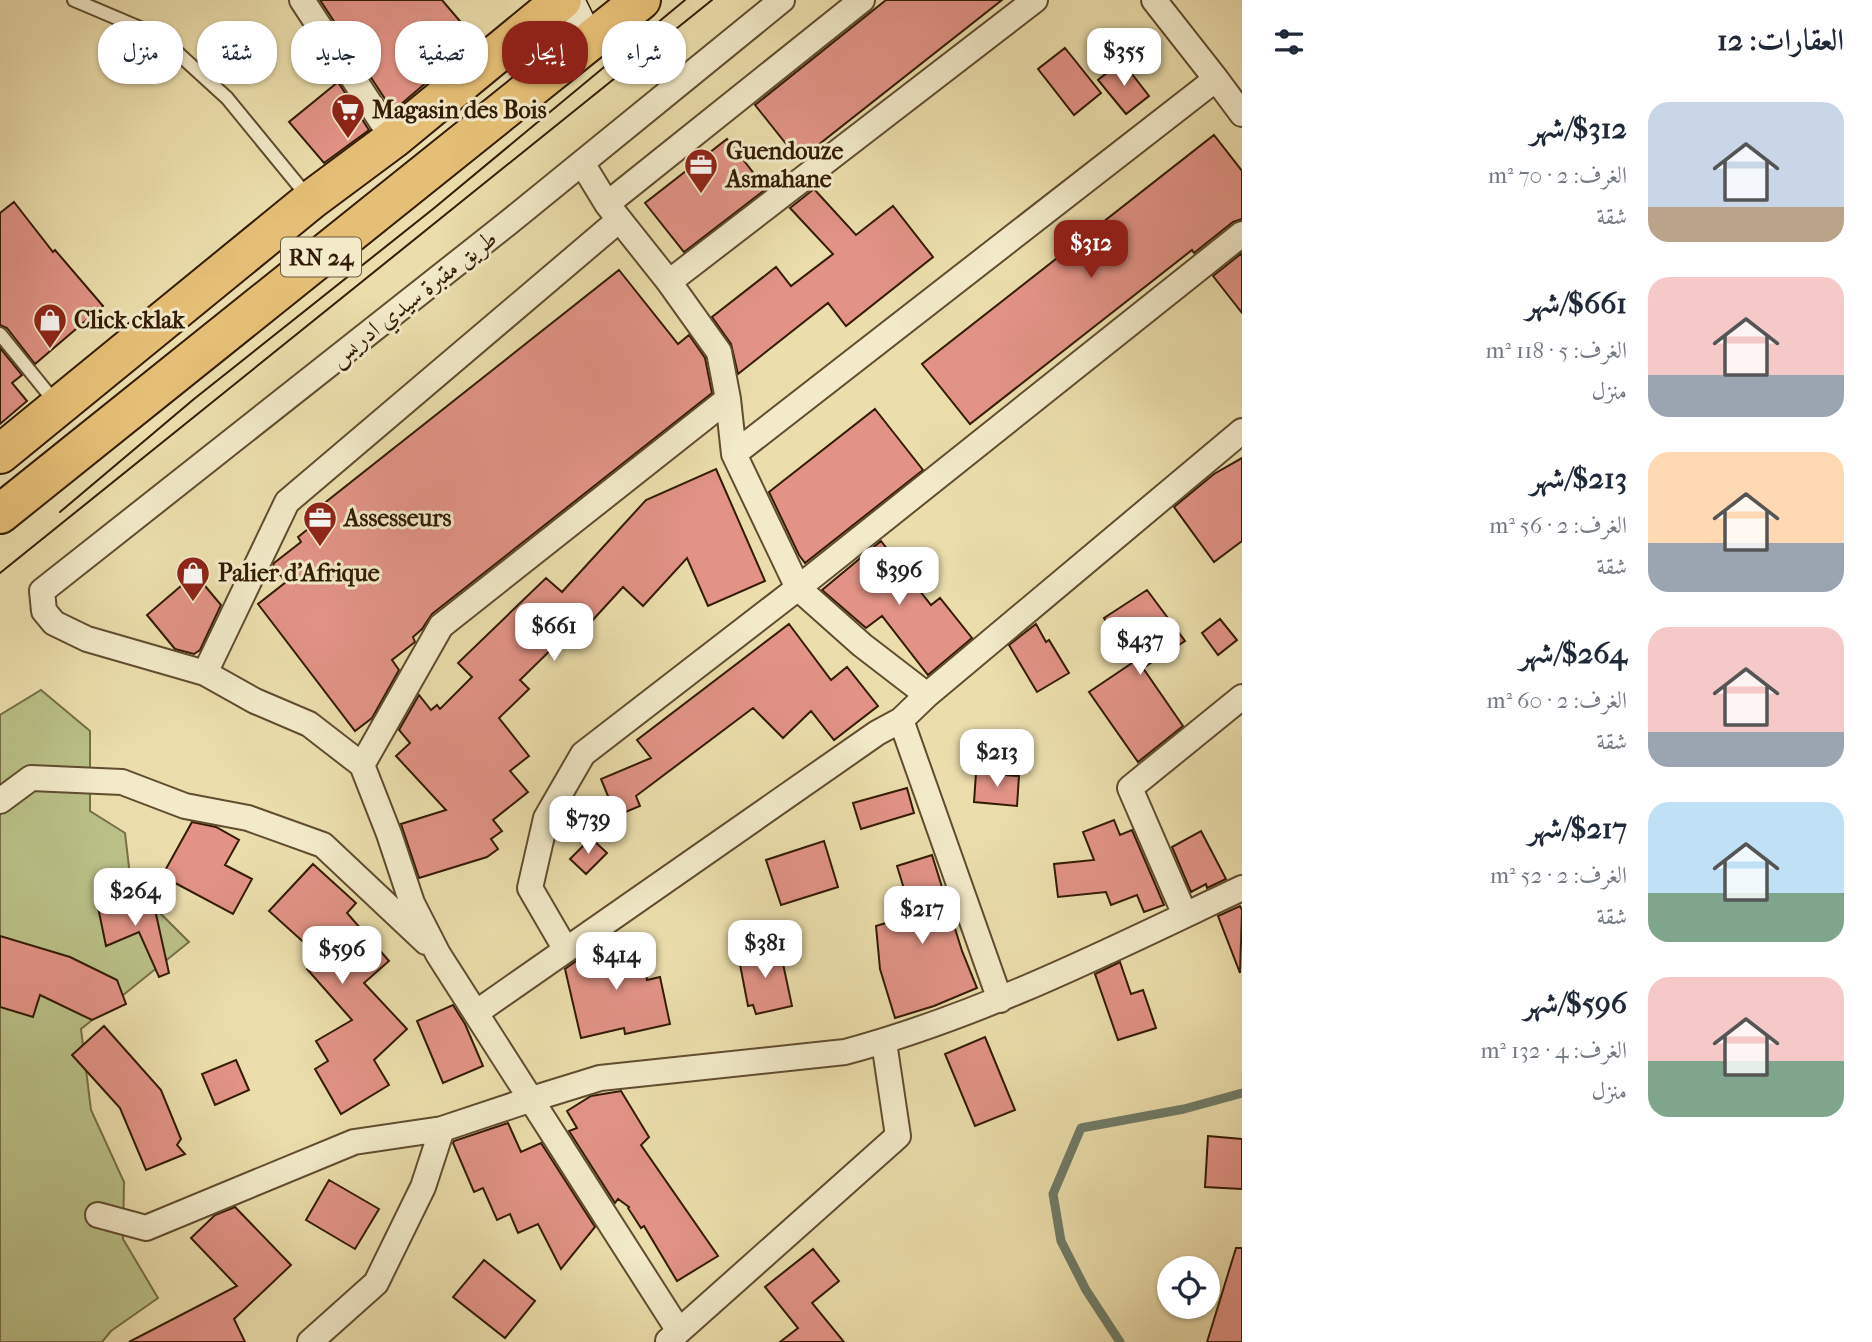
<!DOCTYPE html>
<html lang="ar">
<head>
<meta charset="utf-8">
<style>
	body { margin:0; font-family:"IM FELL French Canon",Amiri,serif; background:#f6f6f7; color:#1f2937; direction:rtl; height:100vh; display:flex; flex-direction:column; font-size:26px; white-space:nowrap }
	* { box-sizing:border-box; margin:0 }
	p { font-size:23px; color:#747a83 }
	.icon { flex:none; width:38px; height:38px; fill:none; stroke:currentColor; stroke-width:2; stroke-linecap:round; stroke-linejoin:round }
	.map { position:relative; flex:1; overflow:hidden; direction:ltr }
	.panel { display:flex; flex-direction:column; background:#fff; width:630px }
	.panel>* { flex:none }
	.hud { position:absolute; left:21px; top:21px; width:665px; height:63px; direction:rtl; display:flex; gap:14px }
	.controls { position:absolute; left:1157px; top:1256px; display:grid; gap:14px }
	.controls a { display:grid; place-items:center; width:63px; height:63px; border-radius:50%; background:#fff; box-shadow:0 2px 5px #0004; font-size:35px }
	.price { position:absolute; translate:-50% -60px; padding:0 16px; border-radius:14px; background:#fff; color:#222; font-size:23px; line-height:46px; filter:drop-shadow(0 2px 4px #0008) }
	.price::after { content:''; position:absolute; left:50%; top:42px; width:21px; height:16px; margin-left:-10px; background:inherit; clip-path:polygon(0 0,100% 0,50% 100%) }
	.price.current { background:#8f2418; color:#fff }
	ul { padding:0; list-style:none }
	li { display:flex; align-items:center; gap:21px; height:175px; padding:0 28px }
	li span { display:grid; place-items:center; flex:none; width:196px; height:140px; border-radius:21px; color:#555 }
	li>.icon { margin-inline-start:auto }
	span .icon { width:84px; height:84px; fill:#fffc; stroke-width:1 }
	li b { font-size:30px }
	h2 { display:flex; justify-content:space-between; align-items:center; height:84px; padding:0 28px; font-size:30px }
	.tag { padding:0 24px; border-radius:28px; background:#fff; box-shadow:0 2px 5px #0004; font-size:24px; line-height:63px }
	.tag.current { background:#8f2418; color:#fff }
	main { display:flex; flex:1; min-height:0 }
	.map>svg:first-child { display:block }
</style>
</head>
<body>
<main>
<section class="panel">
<h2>العقارات: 12<svg class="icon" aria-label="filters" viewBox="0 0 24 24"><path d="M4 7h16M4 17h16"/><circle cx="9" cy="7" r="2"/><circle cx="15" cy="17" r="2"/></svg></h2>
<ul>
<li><span style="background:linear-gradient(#c9d6e8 75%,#b9a48a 0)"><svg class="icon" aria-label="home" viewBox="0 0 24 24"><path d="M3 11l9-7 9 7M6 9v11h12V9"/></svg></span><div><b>$312/شهر</b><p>الغرف: 2 · 70 m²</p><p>شقة</p></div></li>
<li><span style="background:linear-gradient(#f6c9c9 70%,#9aa5b1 0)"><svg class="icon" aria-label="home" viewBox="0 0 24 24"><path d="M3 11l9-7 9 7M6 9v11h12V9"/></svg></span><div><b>$661/شهر</b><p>الغرف: 5 · 118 m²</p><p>منزل</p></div></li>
<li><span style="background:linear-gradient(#ffd9b3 65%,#9aa5b1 0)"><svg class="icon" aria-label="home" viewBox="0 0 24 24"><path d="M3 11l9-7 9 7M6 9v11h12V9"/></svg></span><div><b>$213/شهر</b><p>الغرف: 2 · 56 m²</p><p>شقة</p></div></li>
<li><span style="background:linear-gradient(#f6c9c9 75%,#9aa5b1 0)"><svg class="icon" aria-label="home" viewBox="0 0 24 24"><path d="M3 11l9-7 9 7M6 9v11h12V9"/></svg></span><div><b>$264/شهر</b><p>الغرف: 2 · 60 m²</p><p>شقة</p></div></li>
<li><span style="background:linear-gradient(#bfe0f5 65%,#7fa58c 0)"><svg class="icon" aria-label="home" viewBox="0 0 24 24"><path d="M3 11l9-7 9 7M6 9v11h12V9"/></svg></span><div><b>$217/شهر</b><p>الغرف: 2 · 52 m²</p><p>شقة</p></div></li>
<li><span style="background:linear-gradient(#f6c9c9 60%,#7fa58c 0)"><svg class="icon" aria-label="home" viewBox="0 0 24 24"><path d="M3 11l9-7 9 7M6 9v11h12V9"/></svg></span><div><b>$596/شهر</b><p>الغرف: 4 · 132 m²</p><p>منزل</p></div></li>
</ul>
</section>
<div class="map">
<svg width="1242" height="1342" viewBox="0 0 1242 1342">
	<rect width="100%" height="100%" fill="#ebdeac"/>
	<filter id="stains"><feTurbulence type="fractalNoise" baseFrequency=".00286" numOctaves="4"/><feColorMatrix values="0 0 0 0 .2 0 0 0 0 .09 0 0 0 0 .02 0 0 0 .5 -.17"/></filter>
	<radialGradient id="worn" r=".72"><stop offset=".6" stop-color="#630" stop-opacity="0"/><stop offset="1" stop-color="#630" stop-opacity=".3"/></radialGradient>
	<path fill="#bac188" stroke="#766e46" stroke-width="2" d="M41,690l49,41v80l35,22 6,51 58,58 -108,87 10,81 33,72 -1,57 35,59 -47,33 -9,11h-102v-627z"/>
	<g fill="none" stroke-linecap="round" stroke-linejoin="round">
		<path stroke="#707c68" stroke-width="9" d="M1120,1342l-34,-52 -25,-49 -8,-47 28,-66 103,-19 58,-16"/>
	</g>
	<path fill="#e29386" stroke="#331b05" stroke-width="2" d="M320,0h122l34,40 -83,71z
		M886,0h116l-203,160 -44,-55z
		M1065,48l36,45 -27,22 -36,-46z
		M1122,61l27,35 -23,18 -28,-34z
		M338,82l31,48 -45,33 -35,-41z
		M1214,135l28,36v48l-9,3 -39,31 -2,-3 -222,174 -48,-60z
		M727,139l39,50 -82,63 -39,-49z
		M814,189l42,46 37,-29 40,51 -87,69 -18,-23 -90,71 -7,-30 -19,-27 64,-50 15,19 42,-32 -43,-46z
		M14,202l39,50 2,-2 48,56 -68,58 -28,-36 -7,-3v-112z
		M1242,253v60l-29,-37z
		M619,270l59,74 11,-9 16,23 7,35 -280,221 -10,15 -9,8 2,5 -23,18 7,10 -27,48 -17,13 -97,-127 28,-22 -13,-16 1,-3 27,-21 -3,-5 25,-20 -6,-8z
		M0,348l22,27 -10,8 15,18 -27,23z
		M875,409l48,61 -118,93 -6,-8 -30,-63z
		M1242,458v83l-28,21 -40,-55 40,-33z
		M716,469l49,112 -57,25 -21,-48 -44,48 -20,-19 -43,47 -7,-6 -53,52 9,9 -30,29 30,38 -19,15 18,21 -35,28 9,11 -11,8 7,10 -11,8 -68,21 -18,-54 45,-14 -50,-54 14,-13 -11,-13 20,-35 12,15 6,-5 3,4 32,-32 -14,-14 88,-85 16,14 84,-92z
		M881,541l50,64 9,-7 32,40 -44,37 -46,-59 -16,12 -44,-38z
		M195,574l26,31 -21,45 -6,4 -19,-5 -28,-34z
		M1147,590l38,51 -42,27 40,58 -45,36 -49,-70 43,-29 -28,-45z
		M1220,619l17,21 -19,15 -16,-22z
		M789,624l42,56 16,-13 31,39 -44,34 -23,-29 -28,27 -30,-30 -117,88 4,10 -24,10 -15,-37 50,-21 -14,-18z
		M1036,624l10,18 3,-2 20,33 -32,19 -28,-47z
		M976,773l43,3 -2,30 -43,-4z
		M907,788l7,25 -53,16 -8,-26z
		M1114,820l6,15 12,-5 32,75 -20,7 -7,-17 -26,10 -5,-13 -48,5 -4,-33 40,-4 -11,-28z
		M192,822l24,5 23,13 -14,25 27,14 -19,35 -71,-38z
		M1201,831l25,48 -19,9 -1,-4 -15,8 -19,-45z
		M591,838l16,15 -21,21 -16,-15z
		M824,841l14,46 -57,18 -15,-45z
		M932,855l30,96 15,37 -43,18 -39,12 -15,-49 -4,-43 36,-11 -15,-49z
		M313,864l43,39 -9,10 42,48 -25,22 43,46 -33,31 15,25 -48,29 -26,-45 13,-8 -12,-20 36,-21 -45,-51 13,-12 -51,-46z
		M152,896l17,77 -10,4 -20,-45 -33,14 -8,-39z
		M1240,906l2,4 -2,63 -22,-57z
		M0,936l70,21 47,23 9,24 -34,16 -52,-25 -7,22 -33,-10z
		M639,941l8,39 13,-3 10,47 -45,10 -1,-6 -43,10 -16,-69 21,-15z
		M779,945l13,61 -36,8 -3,-9 -5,1 -10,-52z
		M1120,962l11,32 12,-4 13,38 -38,12 -23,-66z
		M453,1005l12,19 18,42 -40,17 -26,-62z
		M104,1026l57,64 20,49 -4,6 8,9 -39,16 -26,-62 -48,-53z
		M985,1037l30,73 -40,16 -30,-72z
		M236,1060l13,30 -34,15 -13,-31z
		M621,1091l28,46 -8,8 77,111 -41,25 -33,-55 -3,2 -13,-20 1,-1 -11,-8 -3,4 -46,-72 8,-3 -10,-17 24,-15z
		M508,1123l13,29 20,-9 54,84 -34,42 -23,-45 -20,9 -8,-19 -13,6 -14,-32 -9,4 -21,-49 1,-2z
		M1208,1136l34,3v50l-37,-2z
		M329,1180l50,29 -24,40 -49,-29z
		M235,1207l56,58 -57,54 11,23h-116l108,-56 -46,-48 24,-23z
		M1236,1248h6v94h-35z
		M813,1249l26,32 -27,22 32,39h-64l18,-14 -33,-41z
		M484,1260l51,41 -30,37 -52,-41z"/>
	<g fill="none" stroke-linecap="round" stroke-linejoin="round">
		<g stroke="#614c2f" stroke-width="16">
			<path id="lane" d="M74,0l85,36 68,62 81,99
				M0,334l55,68"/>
		</g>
		<g stroke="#614c2f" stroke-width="28">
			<path id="street" d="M302,0l91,139
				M1154,0l62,79
				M582,163l25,41 62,78 50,70 9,47 6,55 64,134 64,57 65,50
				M607,204l255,-204
				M669,282l366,-282
				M734,454l482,-375 26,35
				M205,673l82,-171 332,-282
				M901,720l99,280
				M362,765l79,-139 287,-227
				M0,801l31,-23 91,4 63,24 63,12 75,27 103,97
				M1185,915l-55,-127 112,-91
				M566,950l-36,-62 16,-70 37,-64 215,-166 444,-354
				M477,1012l400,-279 24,-13 26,-25 315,-264
				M98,1215l48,13 208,-86 88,-13 90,-30 68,-21 245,-26c138,-37 268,-103 397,-164
				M679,1331l-241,-377 -26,-51 -23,-69 -27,-69 -53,-41 -54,-23 -50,-28 -118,-34 -33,-16 -10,-12 -2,-20 466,-368 274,-223
				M668,1341l230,-205 -14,-94
				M310,1342l66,-59 47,-96 19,-58"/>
		</g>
		<g stroke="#331b05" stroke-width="38">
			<path id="secondary" d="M566,0l21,43"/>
		</g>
		<g stroke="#331b05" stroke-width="42">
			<path id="primary" d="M0,454l311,-254 82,-61 169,-139
				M0,514l641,-514"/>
		</g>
		<use href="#lane" stroke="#f2eac9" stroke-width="12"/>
		<use href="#street" stroke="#f2eac9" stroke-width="24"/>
		<use href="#secondary" stroke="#f2eac9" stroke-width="35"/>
		<use href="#primary" stroke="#e6bf76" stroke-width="38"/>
		<path stroke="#331b05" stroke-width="2" d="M60,512l134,-113 239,-190 252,-209
			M0,573l712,-573"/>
	</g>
	<defs>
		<g id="supermarket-pin" transform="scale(1.75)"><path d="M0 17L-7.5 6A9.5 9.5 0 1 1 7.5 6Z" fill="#8f2418" stroke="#f2eac9"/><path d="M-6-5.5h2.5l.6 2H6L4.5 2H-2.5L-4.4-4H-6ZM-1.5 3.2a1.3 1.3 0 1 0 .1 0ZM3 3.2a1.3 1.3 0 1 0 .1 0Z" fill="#fff"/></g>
		<g id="office-pin" transform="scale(1.75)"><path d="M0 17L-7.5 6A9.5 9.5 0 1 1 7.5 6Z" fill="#8f2418" stroke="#f2eac9"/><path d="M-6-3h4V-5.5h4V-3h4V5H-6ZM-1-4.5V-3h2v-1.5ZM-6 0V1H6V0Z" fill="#fff"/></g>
		<g id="shop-pin" transform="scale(1.75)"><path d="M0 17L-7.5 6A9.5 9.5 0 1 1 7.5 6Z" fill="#8f2418" stroke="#f2eac9"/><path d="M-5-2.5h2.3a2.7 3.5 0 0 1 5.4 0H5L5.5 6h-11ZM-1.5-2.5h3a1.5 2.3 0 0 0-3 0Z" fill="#fff"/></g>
	</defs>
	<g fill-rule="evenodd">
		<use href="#supermarket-pin" x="348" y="110"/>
		<use href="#office-pin" x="701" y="165"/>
		<use href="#shop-pin" x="50" y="320"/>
		<use href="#office-pin" x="320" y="518"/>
		<use href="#shop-pin" x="193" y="573"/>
	</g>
	<g text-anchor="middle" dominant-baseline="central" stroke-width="6" stroke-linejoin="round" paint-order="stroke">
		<rect fill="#f2eac9" stroke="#6c5940" stroke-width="2" x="281" y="237.5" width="80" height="39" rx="5"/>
		<g font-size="23" font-weight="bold" fill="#331b05">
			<text x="321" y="257">RN 24</text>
		</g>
		<g font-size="24" font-weight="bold" fill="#331b05" stroke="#f2eac9" text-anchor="start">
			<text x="372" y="110">Magasin des Bois</text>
			<text x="726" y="151">Guendouze<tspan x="726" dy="28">Asmahane</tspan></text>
			<text x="74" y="320">Click cklak</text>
			<text x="344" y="518">Assesseurs</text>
			<text x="218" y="573">Palier d'Afrique</text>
		</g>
		<g font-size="24" fill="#331b05" stroke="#f2eac9">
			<text transform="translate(413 298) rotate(-38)">طريق مقبرة سيدي ادريس</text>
		</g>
	</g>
	<rect width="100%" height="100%" filter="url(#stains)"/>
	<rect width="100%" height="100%" fill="url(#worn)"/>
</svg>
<div class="controls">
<a><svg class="icon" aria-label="locate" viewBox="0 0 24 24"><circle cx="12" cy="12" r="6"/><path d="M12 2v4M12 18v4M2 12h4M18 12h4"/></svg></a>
</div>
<b class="price" style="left:1124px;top:88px">$355</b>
<b class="price current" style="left:1091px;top:280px">$312</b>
<b class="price" style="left:899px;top:607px">$396</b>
<b class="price" style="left:554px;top:663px">$661</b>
<b class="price" style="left:1140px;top:677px">$437</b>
<b class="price" style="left:997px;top:789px">$213</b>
<b class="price" style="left:588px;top:856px">$739</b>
<b class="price" style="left:135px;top:928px">$264</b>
<b class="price" style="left:922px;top:946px">$217</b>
<b class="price" style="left:765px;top:980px">$381</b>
<b class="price" style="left:342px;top:986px">$596</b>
<b class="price" style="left:616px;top:992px">$414</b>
<div class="hud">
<a class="tag">شراء</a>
<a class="tag current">إيجار</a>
<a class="tag">تصفية</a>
<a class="tag">جديد</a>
<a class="tag">شقة</a>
<a class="tag">منزل</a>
</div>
</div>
</main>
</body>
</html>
